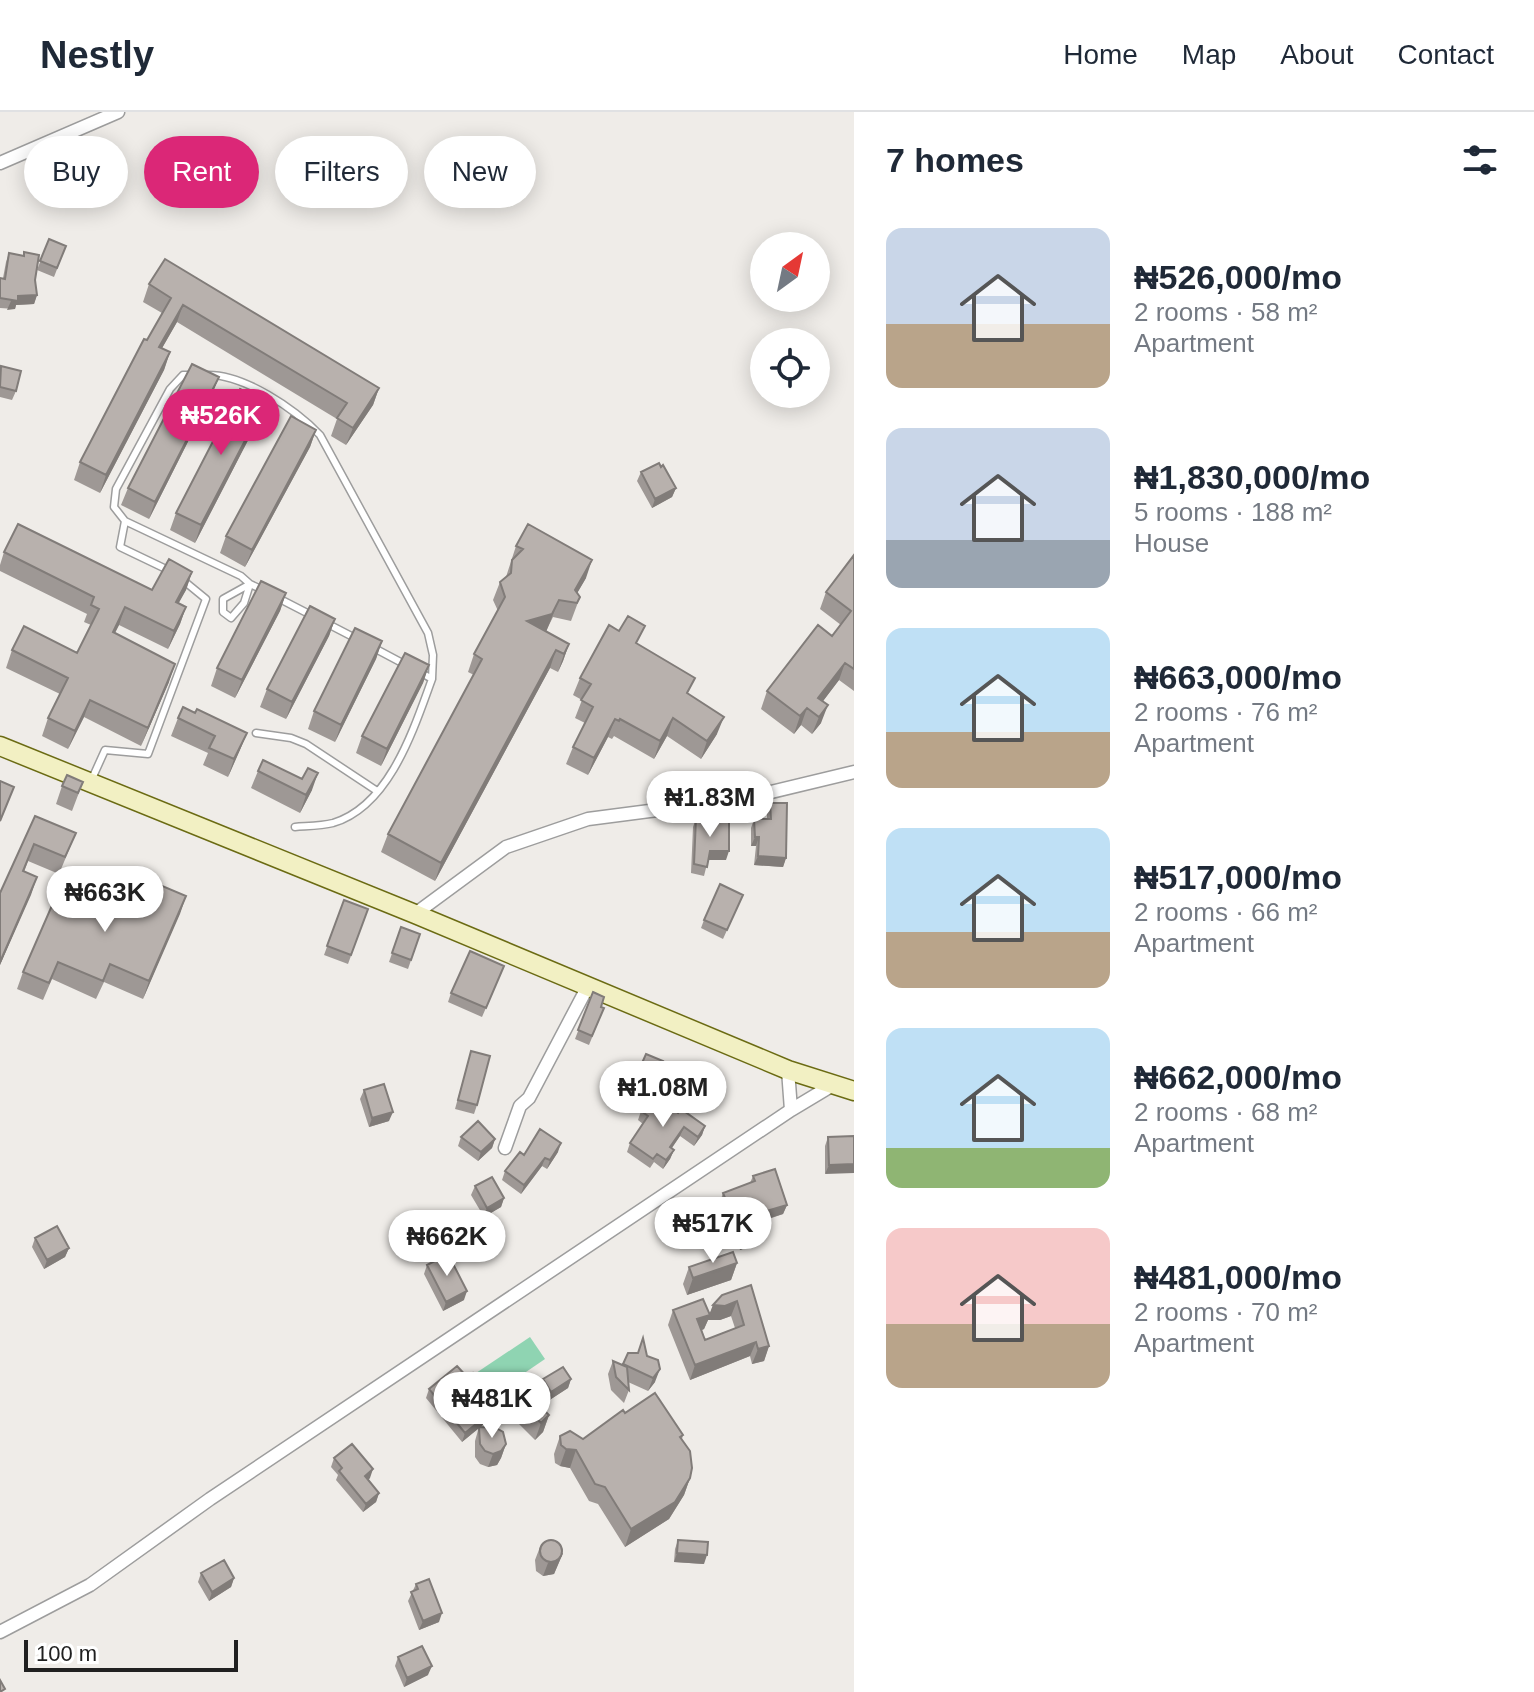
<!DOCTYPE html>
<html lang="en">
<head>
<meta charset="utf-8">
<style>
	body { margin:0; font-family:Arial,sans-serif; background:#f6f6f7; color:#1f2937; height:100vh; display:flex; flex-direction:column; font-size:30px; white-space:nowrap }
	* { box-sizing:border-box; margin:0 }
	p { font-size:26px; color:#747a83 }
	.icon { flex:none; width:44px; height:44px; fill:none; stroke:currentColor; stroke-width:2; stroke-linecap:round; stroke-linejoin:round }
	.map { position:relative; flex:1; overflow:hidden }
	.drawer { display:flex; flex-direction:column; background:#fff; width:680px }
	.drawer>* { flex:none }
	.top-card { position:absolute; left:24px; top:24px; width:710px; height:72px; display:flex; gap:16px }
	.needle { width:52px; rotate:33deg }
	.controls { position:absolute; left:750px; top:120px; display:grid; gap:16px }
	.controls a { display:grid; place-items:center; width:80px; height:80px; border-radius:50%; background:#fff; box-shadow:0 4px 20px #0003; font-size:40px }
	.scale { position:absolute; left:24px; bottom:20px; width:214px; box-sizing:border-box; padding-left:8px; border:4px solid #202020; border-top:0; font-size:22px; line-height:28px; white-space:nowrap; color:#202020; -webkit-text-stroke:6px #fff; paint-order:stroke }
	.price { position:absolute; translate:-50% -68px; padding:0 18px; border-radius:28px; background:#fff; color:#222; font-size:26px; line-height:52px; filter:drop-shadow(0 2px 4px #0008) }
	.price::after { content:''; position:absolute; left:50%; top:48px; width:24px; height:18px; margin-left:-12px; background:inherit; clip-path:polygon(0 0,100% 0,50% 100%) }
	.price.on { background:#db2777; color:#fff }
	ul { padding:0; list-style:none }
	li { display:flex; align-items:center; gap:24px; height:200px; padding:0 32px }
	li span { display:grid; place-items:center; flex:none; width:224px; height:160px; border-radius:16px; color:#555 }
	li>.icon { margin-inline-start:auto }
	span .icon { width:96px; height:96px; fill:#fffc; stroke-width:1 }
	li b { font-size:34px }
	h2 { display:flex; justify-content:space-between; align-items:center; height:96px; padding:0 32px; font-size:34px }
	.chip { padding:0 28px; border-radius:36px; background:#fff; box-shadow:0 4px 20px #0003; font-size:28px; line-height:72px }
	.chip.on { background:#db2777; color:#fff }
	header { display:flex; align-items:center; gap:48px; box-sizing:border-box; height:112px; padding:0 40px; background:#fff; border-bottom:2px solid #e0e1e3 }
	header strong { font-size:38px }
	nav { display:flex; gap:44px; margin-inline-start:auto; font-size:28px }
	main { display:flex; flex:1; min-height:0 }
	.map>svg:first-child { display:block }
</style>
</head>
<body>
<header>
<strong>Nestly</strong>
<nav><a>Home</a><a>Map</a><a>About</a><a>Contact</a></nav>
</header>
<main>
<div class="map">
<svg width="854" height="1580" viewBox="0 0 854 1580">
	<rect width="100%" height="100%" fill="#efece8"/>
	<path fill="#8fd4b2" d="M530,1225l15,22 -53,36 -16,-22z"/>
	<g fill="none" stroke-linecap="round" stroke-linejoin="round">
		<g stroke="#9d9d9d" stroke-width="9">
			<path id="lane" d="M192,263h-9l-13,14 -54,100 -2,18 11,14 116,55 9,8 -6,19 -13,15 -8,-6v-13l27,-15 15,7
				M207,263c37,-1 88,34 113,60l108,198 5,22 -1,24
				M125,409l-5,26 48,23
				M278,486l33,17
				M328,512l29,15
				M374,536l32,17
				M256,621l35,5 15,6 71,47
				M91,669l14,-31 43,4 58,-155 -22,-18
				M295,715c12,-1 26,-1 38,-4 57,-17 81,-95 99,-144l-12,-7"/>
		</g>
		<g stroke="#9d9d9d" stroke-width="15">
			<path id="street" d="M0,51l118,-51
				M415,802l91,-67 82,-28 154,-20 112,-27
				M788,958l3,40
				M505,1036l15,-42 9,-8 58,-110
				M0,1520l90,-47 120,-86 581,-389 40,-24"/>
		</g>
		<g stroke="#6b6b13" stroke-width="21">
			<path id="secondary" d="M0,634l415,168 373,156 66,21"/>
		</g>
		<use href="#lane" stroke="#fff" stroke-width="6"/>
		<use href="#street" stroke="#fff" stroke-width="12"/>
		<use href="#secondary" stroke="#f2f0c3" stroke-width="18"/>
	</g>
	<path fill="#9e9895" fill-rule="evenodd" d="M55,44l39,12 -22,12 -3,-5 -28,14 -10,-21 3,-8z
		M49,127l17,7 -12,31 -17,-7 -2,10 2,15 -3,9 -18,1 -1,4 -15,-1v-30h3l3,-16 3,-9 28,17z
		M149,172l230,104 -6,17 -27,40 -15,-9 6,-17 -160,-97 -15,26 8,4 -6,18 -64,123 -26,-13 6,-18 82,-149 -19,-11z
		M0,256l16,23 -4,9 -12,-3z
		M219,265l-7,17 -63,125 -28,-14 7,-17z
		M259,307l-64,124 -25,-13 6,-17z
		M316,318l-6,17 -65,120 -25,-14 6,-17z
		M641,360l35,16 -4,9 -20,11 -15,-27z
		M516,434l70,32 -9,15 3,4 -9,24 -18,-4 -7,14 23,13 -6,17 -5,11 -8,-4 -115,213 -54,-29 7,-18 86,-159 -6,-3 6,-18 24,-43 -5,-11 7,-18 6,-5z
		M4,440l148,38 40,-18 -6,18 -8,13 8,4 -6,17 -12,25 -49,-24 -4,8 54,49 -28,64 -57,-29 -16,32 -26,-13 6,-18 12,-24 -54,-26 6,-18 65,3 14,-28 -7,-3 3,-8 -87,-43v-6z
		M854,443v136l-15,-11 -16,21 -2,22 -9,11 -11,-9 -7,9 -33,-25 6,-18 65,-55 9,-11 -21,-16 6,-17z
		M286,481l-6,18 -45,87 -24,-12 6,-18z
		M335,507l-6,17 -43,83 -26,-12 7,-18z
		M382,529l-6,18 -41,83 -27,-13 6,-18z
		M638,532l51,50 28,40 -16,25 -34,-23 -13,23 -40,-23 -2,3 -4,-2 -20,38 -22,-11 7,-17 12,-24 -10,-5 7,-18 -9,-5 7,-17z
		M429,553l-6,18 -42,83 -25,-13 6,-17z
		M195,601l52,20 -19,44 -25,-12 5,-12 -37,-17 7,-18z
		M258,659l54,19 -12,23 -49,-25z
		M83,670l-11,29 -16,-7 6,-18z
		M770,691l16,55 -3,9 -29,-2 2,-19h-5v-18l3,-9h13v-7z
		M35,704l41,17 -17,41 -31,-13 -4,11 13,5 -37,88v-72z
		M696,706l30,42h-18l-4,16 -13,-3 2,-46z
		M743,783l-20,44 -22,-11 3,-8z
		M186,784l-43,103 -39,-17 -8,17 -44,-20 -9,21 -26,-11 6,-17 81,-66 49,-4z
		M344,788l24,9 -20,55 -24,-9z
		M401,815l19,7 -12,35 -19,-7z
		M504,854l-22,51 -34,-15 3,-9z
		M593,880l8,15 3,1 -15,37 -14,-6z
		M471,939l6,54 -3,9 -19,-5z
		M646,942l17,7 -11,27 -17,-7z
		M364,978l25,31 -20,6 -9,-28z
		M641,999l37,2 27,13 -3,9 -8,11 -14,-10 -8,12 2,2 -4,9 -7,10 -9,-7 -4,6 -23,-16 3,-9 13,-19 -5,-4z
		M854,1024l-29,38v-28l3,-9z
		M461,1025l34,2 -3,9 -14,13 -20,-15z
		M558,1040l-11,17 -5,-3 -21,28 -19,-14 3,-9 19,-16z
		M753,1064l34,29 -4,9 -20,7 4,11 -3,9 -24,9 -20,-48 3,-9 27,-10z
		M475,1074l29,12 -3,9 -17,10 -13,-22z
		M35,1126l34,10 -4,9 -21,12 -12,-22z
		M737,1151l-6,17 -44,15 -4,-11 6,-17z
		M427,1153l37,35 -21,11 -19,-37z
		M751,1173l18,61 -5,15 -12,3 -2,-8 -60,24 -22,-55 5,-15 37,4 3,-9zM731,1204l4,12 -30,12 -3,-10 2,-1 4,-9h12z
		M647,1244l8,26 -7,9 -20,-9 1,8 -5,13 -13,-13 -3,-16 5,-13 10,4z
		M543,1267h28l-3,9 -20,13 -8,-13z
		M535,1274l-4,11 18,18 -6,17 -8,8 -22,-22 -1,-4 -12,-4 6,-17z
		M429,1277l67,25 -34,28 -36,-44z
		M625,1301l58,22 -1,4 8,39 -6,17 -15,24 -44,28 -27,-43 -9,-3 -19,-33 -10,-2 -5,-3 -1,-9 6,-18 23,3z
		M479,1315l27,17 -5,14 -4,7 -9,2 -8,-3 -5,-7v-16z
		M334,1346l36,20 -2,2 11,13 -3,9 -13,10 -27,-32 2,-5 -7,-8z
		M678,1428l26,24 -30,-2 1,-13z
		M540,1435l23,6 -9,21 -11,2 -7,-5 -1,-11z
		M201,1461l33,5 -3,9 -22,14 -11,-19z
		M416,1472l23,38 -20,8 -11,-29z
		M398,1545l30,18 -24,12 -9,-21z"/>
	<path fill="#817c79" d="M97,47l-3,9 -22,12 3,-9z
		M72,54l-3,9 -28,14 3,-9z
		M37,183l-3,9 -18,1 -1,4 -8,1 4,-9 7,-5z
		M183,193l-6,17 -24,42 6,-17z
		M170,240l-6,18 -64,123 6,-18z
		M219,265l-7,17 -63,125 6,-17z
		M379,276l-6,17 -27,40 7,-17z
		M265,290l-6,17 -64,124 6,-18z
		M316,318l-6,17 -65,120 7,-17z
		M676,376l-4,9 -20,11 3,-9z
		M592,448l-6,18 -14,24 3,-12z
		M192,460l-6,18 -16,29 6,-17z
		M286,481l-6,18 -45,87 7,-18z
		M559,488l-13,32 -19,-11z
		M125,495l-6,18 -13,25 7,-18z
		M186,495l-6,17 -12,25 6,-18z
		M335,507l-6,17 -43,83 6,-17z
		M382,529l-6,18 -41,83 6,-17z
		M569,532l-6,17 -5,11 6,-18z
		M556,538l-6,18 -115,213 6,-18z
		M845,551l-6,17 -25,33 4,-15z
		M175,552l-6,18 -28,64 7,-18z
		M429,553l-6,18 -42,83 6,-17z
		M90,588l-6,17 -16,32 7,-18z
		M828,593l-7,18 -9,11 7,-17z
		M807,596l-6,17 -7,9 6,-18z
		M724,605l-7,17 -16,25 6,-18z
		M673,606l-6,18 -13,23 6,-18z
		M615,607l-7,18 -20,38 6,-17z
		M247,621l-7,17 -12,27 6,-18z
		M318,661l-6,17 -12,23 6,-18z
		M755,725h4l-3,9h-5z
		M710,739h19l-3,9h-19z
		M758,744l28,2 -3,9 -29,-2z
		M37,765l-6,18 -31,70v-3z
		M186,784l-6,18 -37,85 6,-18z
		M393,1000l-4,9 -20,6 3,-9z
		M705,1014l-3,9 -8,11 4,-9z
		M684,1015l-4,9 -14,20 4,-9z
		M495,1027l-3,9 -14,13 3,-9z
		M561,1031l-3,9 -11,17 3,-9z
		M674,1038l-4,9 -7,10 3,-9z
		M545,1046l-3,8 -21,28 3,-9z
		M854,1052v9l-29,1 4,-9z
		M504,1086l-3,9 -17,10 3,-9z
		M787,1093l-4,9 -26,8 3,-9z
		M767,1120l-3,9 -24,9 3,-9z
		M69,1136l-4,9 -21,12 3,-9z
		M737,1151l-6,17 -44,15 6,-17z
		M467,1179l-3,9 -21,11 3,-9z
		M737,1189l-6,15 -11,4h-12l-4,9 -12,5 5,-15 12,-4 4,-10z
		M756,1230l-6,14 -60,24 5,-15z
		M769,1234l-5,15 -12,3 6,-15z
		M660,1257l-5,13 -7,9 5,-13z
		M571,1267l-3,9 -20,13 3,-9z
		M499,1293l-3,9 -34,28 3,-9z
		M549,1303l-6,17 -8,8 6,-17z
		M506,1332l-5,14 -4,7 -9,2 5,-13z
		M566,1337l10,1 -6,18 -10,-2z
		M373,1357l-3,9 -8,7 3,-9z
		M690,1366l-6,17 -15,24 -44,28 6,-18z
		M379,1381l-3,9 -13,10 3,-8z
		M563,1441l-9,21 -11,2 5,-13z
		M677,1441l30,2 -3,9 -30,-2z
		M234,1466l-3,9 -22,14 3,-9z
		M442,1501l-3,9 -20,8 4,-9z
		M432,1554l-4,9 -24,12 3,-9z"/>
	<path fill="#b8b1ad" stroke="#817c79" stroke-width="2" d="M85,27l12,20 -22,12 -3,-5 -28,14 -10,-20 19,-9 2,5z
		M49,127l17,7 -9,22 -17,-7z
		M24,140l15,3 -4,25 2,15 -19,1v5l-18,-3v-20l5,1 4,-26 15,3z
		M165,147l214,129 -26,40 -16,-10 10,-15 -164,-98 -24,42 11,5 -64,123 -26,-13 64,-123 3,1 24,-42 -22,-14z
		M192,252l27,13 -64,125 -27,-14z
		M1,254l20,5 -5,20 -16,-4z
		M240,277l25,13 -64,123 -25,-12z
		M291,304l25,14 -64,120 -26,-14z
		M659,351l2,4 2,-2 13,23 -21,11 -14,-27z
		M18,412l134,66 17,-31 23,13 -16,30 10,5 -12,24 -49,-24 -12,25 62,32 -27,64 -58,-28 -15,31 -27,-13 20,-40 -56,-28 12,-24 53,27 22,-44 -8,-4 3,-8 -90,-45z
		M528,412l64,36 -17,30 5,7 -3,6 -18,-3 -7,14 -25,7 42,23 -5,10 -8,-4 -115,213 -53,-29 94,-175 -8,-5 31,-57 -5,-15 11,-9 1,-13 11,-11 -7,-3z
		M854,443v114l-9,-6 -27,35 10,7 -9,12 -12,-9 -7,8 -33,-25 51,-66 14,11 19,-25 -25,-19z
		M261,469l25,12 -44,87 -25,-12z
		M310,494l25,13 -43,83 -25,-13z
		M628,504l17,10 -9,17 59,35 -8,15 37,24 -17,24 -34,-23 -13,23 -40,-22 -1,2 -4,-2 -21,39 -21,-11 20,-40 -12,-7 10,-16 -11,-6 29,-53 10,6z
		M355,516l27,13 -41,84 -27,-14z
		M405,541l24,12 -42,84 -25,-13z
		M183,595l12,6 2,-4 50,24 -13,26 -25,-11 6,-12 -37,-18z
		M263,648l39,19 6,-11 10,5 -12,22 -48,-24z
		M67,663l16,7 -5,11 -16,-7z
		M0,669l14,6 -14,34z
		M770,691h17l-1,55 -28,-2 1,-19h-4l-1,-18h17z
		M35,704l41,17 -11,24 -31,-13 -11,27 14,6 -37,85v-69z
		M696,706l33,1v32h-19l-3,16 -13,-3z
		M720,772l23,11 -16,35 -23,-10z
		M114,773l39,17 7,-17 26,11 -37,85 -39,-17 -7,17 -45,-19 -9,21 -26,-11 37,-85 44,19z
		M344,788l24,9 -17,46 -24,-9z
		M401,815l19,7 -9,26 -19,-7z
		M470,839l34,15 -18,42 -35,-15z
		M593,880l11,5 -3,10 3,1 -12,28 -14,-6z
		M471,939l19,5 -13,49 -19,-5z
		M646,942l17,7 -8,18 -17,-7z
		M384,972l9,28 -21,6 -8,-28z
		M652,983l26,18 3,-4 24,17 -7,11 -14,-10 -14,20 4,3 -8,10 -9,-6 -4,5 -23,-16 18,-27 -7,-5z
		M478,1009l17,18 -14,13 -20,-15z
		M540,1017l21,14 -11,17 -5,-2 -21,27 -19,-14 15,-19 4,3z
		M854,1024v28l-25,1 -1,-28z
		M775,1057l12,36 -27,8 7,19 -24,9 -20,-48 32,-12 -2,-5z
		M492,1065l12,21 -17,10 -12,-22z
		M57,1114l12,22 -22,12 -12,-22z
		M733,1140l4,11 -44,15 -4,-11z
		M448,1142l19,37 -21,11 -19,-37z
		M751,1173l18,61 -11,3 -2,-7 -61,23 -22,-55 30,-11 7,16 -13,4 8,21 39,-15 -7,-24 -12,5 -12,-1 9,-10z
		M643,1226l4,18 11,4 2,9 -7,9 -30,-14 5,-11h10z
		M613,1249l14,6 2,23 -13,-13z
		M457,1254l11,12 5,-5 26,32 -34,28 -36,-44z
		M563,1255l8,12 -20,13 -8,-13z
		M518,1262l17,12 -8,8 22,21 -8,8 -22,-22 -1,-5 -12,-3z
		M655,1281l28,42 -3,2 10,14 2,17 -2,10 -15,24 -44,27 -26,-42 -10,-3 -19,-34 -10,-1 -5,-4 -1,-9 10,-5 13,8 40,-29 2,3z
		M479,1315l17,1 7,4 3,12 -5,7 -8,3 -8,-3 -5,-7z
		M352,1332l21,25 -8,7 14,17 -13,11 -27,-33 3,-3 -8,-10z
		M540 1439a11 11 0 1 1 22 0a11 11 0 1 1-22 0Z
		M678,1428l30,2 -1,13 -30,-2z
		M224,1448l10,18 -22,14 -11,-19z
		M429,1467l13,34 -19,8 -12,-29 7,-3 -2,-5z
		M422,1534l10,20 -25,12 -9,-21z
		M0,1568l5,9 -5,3z"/>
</svg>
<div class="controls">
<a><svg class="needle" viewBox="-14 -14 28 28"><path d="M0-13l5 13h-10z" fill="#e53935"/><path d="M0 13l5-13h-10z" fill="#747a83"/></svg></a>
<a><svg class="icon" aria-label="locate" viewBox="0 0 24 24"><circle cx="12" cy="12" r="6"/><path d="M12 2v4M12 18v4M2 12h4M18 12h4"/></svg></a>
</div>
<div class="scale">100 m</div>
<b class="price on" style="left:221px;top:345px">₦526K</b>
<b class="price" style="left:710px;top:727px">₦1.83M</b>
<b class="price" style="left:105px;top:822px">₦663K</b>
<b class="price" style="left:663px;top:1017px">₦1.08M</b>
<b class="price" style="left:713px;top:1153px">₦517K</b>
<b class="price" style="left:447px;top:1166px">₦662K</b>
<b class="price" style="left:492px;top:1328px">₦481K</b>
<div class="top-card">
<a class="chip">Buy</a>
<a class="chip on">Rent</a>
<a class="chip">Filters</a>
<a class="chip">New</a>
</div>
</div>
<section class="drawer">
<h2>7 homes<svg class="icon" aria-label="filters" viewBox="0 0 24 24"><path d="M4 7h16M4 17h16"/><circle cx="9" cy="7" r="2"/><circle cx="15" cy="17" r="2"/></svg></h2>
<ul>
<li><span style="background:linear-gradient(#c9d6e8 60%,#b9a48a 0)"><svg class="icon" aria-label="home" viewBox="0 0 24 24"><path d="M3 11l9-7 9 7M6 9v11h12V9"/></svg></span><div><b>₦526,000/mo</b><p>2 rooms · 58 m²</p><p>Apartment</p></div></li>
<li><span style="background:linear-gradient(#c9d6e8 70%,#9aa5b1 0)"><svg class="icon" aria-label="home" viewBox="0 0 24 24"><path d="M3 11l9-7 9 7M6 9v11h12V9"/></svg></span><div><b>₦1,830,000/mo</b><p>5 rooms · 188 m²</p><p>House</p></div></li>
<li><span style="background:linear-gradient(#bfe0f5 65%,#b9a48a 0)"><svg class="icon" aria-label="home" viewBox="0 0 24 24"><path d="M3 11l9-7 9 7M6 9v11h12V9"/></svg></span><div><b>₦663,000/mo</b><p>2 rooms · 76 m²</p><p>Apartment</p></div></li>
<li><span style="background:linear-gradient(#bfe0f5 65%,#b9a48a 0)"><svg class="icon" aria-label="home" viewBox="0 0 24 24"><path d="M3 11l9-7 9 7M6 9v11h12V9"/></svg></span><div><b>₦517,000/mo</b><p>2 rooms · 66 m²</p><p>Apartment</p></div></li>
<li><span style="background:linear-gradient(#bfe0f5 75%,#8fb573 0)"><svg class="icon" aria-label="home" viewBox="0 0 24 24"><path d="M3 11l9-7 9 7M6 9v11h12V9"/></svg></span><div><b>₦662,000/mo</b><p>2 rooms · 68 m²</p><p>Apartment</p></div></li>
<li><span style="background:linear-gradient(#f6c9c9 60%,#b9a48a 0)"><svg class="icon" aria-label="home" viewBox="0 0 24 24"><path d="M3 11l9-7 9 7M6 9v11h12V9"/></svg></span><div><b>₦481,000/mo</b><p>2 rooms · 70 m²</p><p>Apartment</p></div></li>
</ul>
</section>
</main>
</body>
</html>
